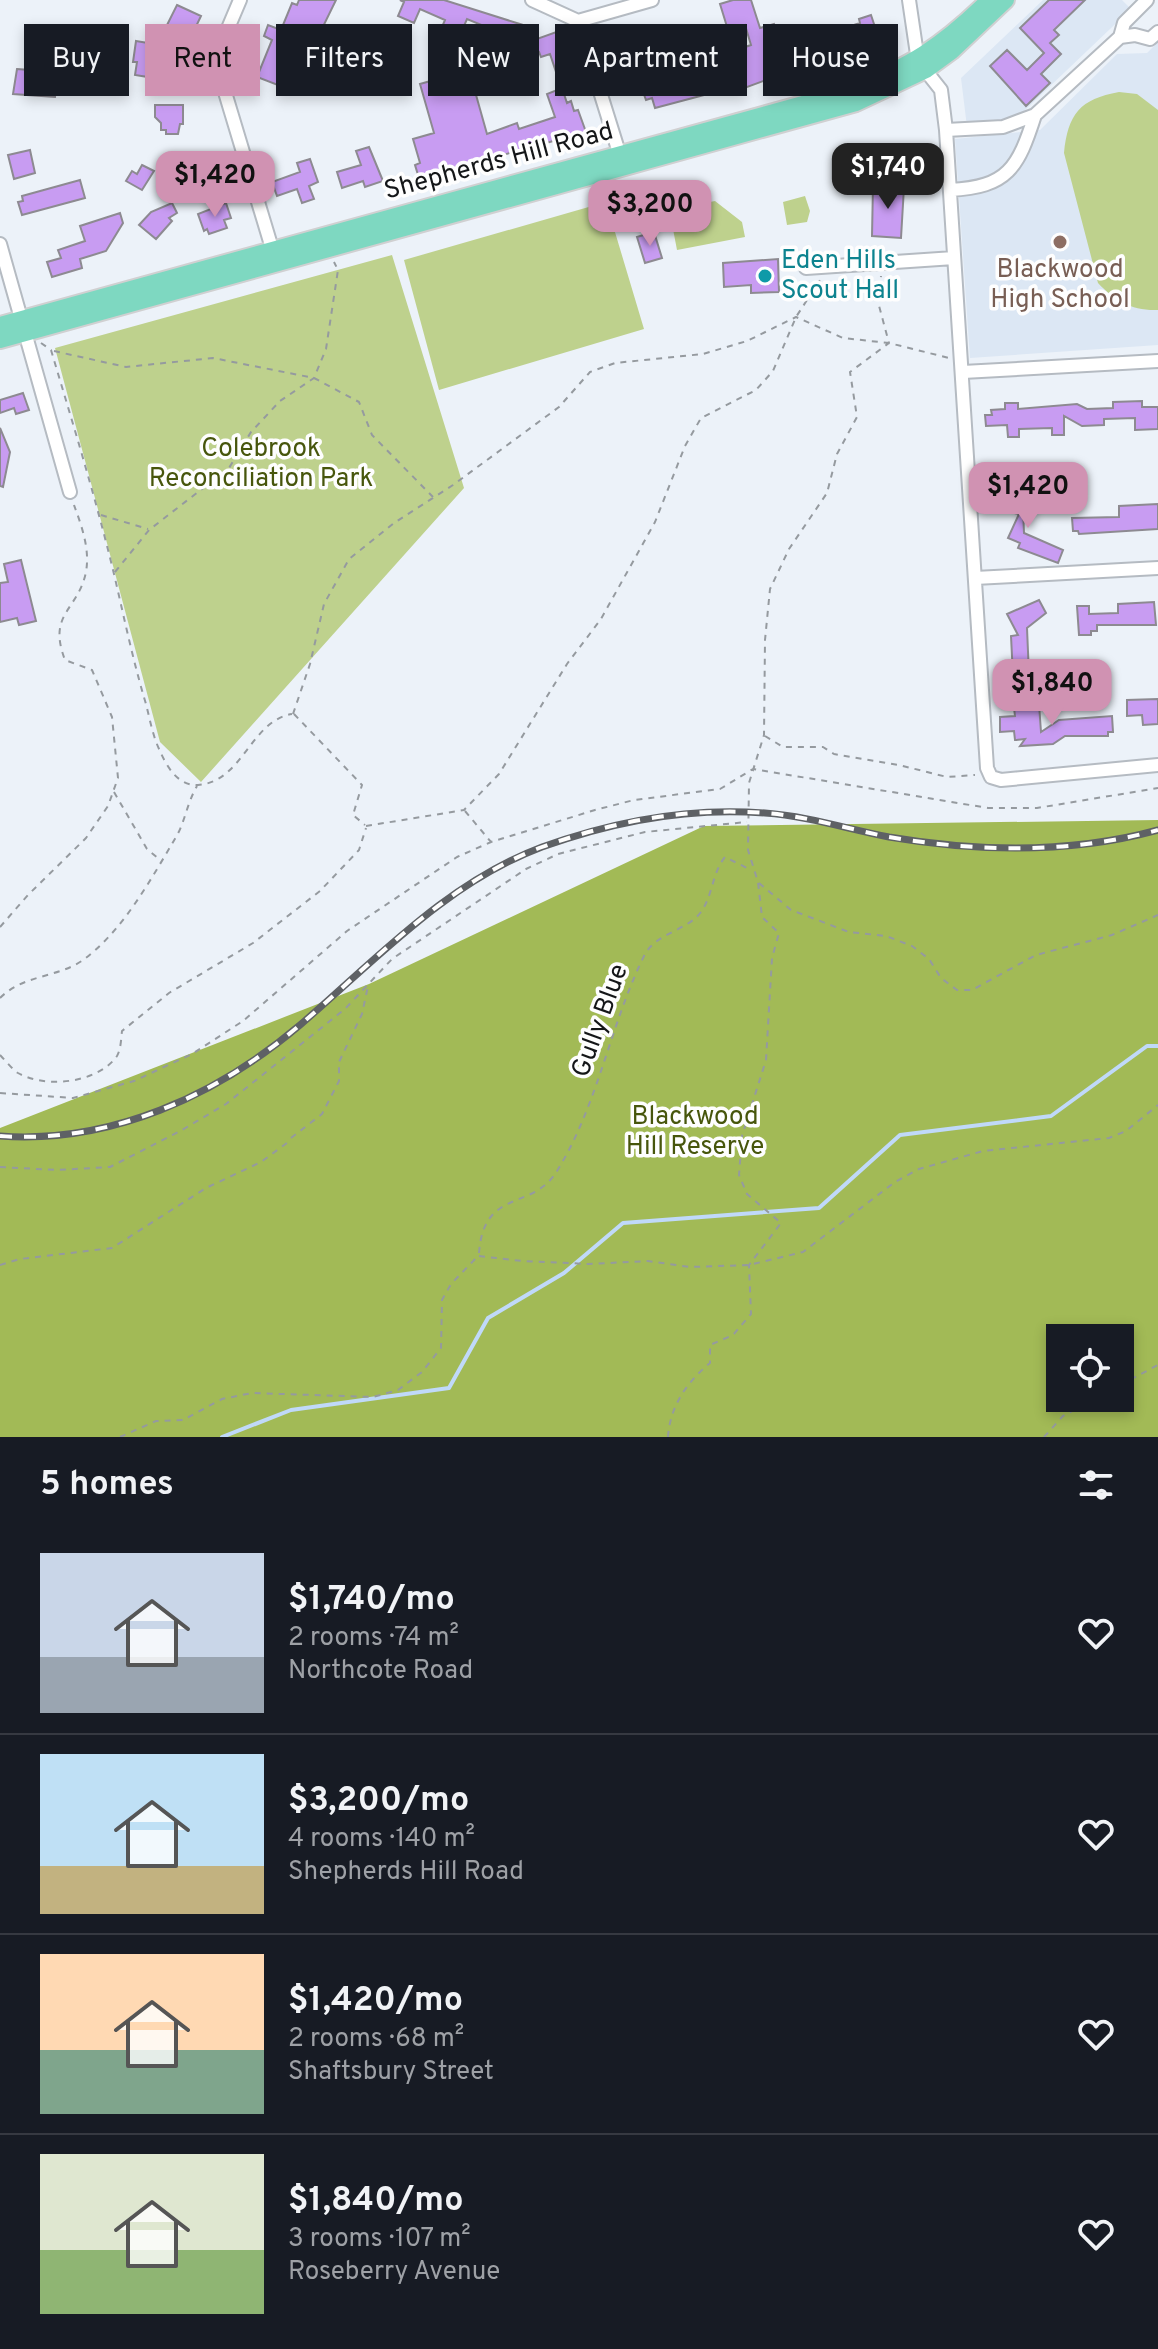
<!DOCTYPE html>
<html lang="en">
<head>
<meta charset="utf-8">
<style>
	body { margin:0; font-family:Overpass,sans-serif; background:#20242c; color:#f1f3f6; height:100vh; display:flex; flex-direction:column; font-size:30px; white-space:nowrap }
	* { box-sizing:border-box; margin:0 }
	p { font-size:26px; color:#9ea1a6 }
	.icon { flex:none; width:44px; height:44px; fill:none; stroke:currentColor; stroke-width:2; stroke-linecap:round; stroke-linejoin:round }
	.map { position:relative; height:1437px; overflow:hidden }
	.details { display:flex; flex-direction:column; background:#171b24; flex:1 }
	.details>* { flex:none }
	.guide { position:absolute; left:24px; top:24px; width:1110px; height:72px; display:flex; gap:16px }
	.controls { position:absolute; left:1046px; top:1324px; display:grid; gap:16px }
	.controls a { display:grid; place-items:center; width:88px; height:88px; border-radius:0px; background:#171b24; box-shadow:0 4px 12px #0003; font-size:40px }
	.price { position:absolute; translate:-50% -68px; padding:0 18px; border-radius:16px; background:#d092b2; color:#111; font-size:26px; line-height:52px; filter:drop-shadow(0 2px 4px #0008) }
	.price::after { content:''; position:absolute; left:50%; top:48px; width:24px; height:18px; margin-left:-12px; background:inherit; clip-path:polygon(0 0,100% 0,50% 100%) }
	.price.active { background:#222; color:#fff }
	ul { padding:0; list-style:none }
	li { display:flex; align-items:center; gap:24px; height:200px; padding:0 40px }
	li+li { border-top:2px solid #363941 }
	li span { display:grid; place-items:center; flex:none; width:224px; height:160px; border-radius:0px; color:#555 }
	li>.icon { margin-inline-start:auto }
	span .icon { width:96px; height:96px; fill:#fffc; stroke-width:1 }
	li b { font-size:34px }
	h2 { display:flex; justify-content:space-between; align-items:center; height:96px; padding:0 40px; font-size:34px }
	.pill { padding:0 28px; border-radius:0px; background:#171b24; box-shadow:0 4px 12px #0003; font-size:28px; line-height:72px }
	.pill.active { background:#d092b2; color:#111 }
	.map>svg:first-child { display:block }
</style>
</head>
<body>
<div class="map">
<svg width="1158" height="1437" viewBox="0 0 1158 1437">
	<rect width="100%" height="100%" fill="#ecf2f9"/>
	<path fill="#dce7f4" d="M1043,0h79l9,9 -108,103 -25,11 -31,4 -6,-49z
		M1158,42v303l-188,13 -15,-219 85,-9 77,-76 30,-1z"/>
	<path fill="#bed18d" d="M1119,92l18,2 21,16v200c-26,1 -43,-9 -60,-27l-34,-130c4,-39 16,-54 55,-61z
		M805,196l5,15 -3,11 -20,3 -4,-23z
		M715,201l27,21 3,15 -68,13 -4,-21 11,-22z
		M606,202l38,127 -205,61 -35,-130z
		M392,255l72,233 -263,294 -41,-40 -105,-394z"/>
	<path fill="#a2ba56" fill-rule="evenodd" d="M1158,820v617h-1158v-309l369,-144 335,-158zM1060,1338h60v60h-60z"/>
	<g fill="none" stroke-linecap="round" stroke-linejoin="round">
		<path stroke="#c0d9f9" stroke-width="4" d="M222,1437l69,-27 158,-22 39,-70 76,-45 59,-50 196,-15 81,-73 151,-19 96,-70h11"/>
	</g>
	<path fill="#c89cf2" stroke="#8d8a91" stroke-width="2" d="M299,0h37l-22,45 -18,47 -39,-15 15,-37 -8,-4 4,-11 13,5 11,-27 5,2z
		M400,0h44l79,25 -7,19 -29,-11 2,-5 -22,-9 -10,23 -18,-8 6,-14 -25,-11 -6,14 -16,-7 6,-14z
		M733,0h18l9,28 14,-4 6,20 35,-11 8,27 -18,5 -1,-3 -39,13 1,5 -27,10 -1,-4 -83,22 -3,-10 -6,2 -4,-11 3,-4 15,-4 3,9 69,-21 -5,-16 24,-8 -6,-20 -17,5 -8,-26z
		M1049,0h36l-31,30 5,5 -9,8 11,11 -20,20 9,9 -24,23 -36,-40 17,-16 20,20 17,-17 -24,-25z
		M177,5l24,11 -10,21 -24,-12z
		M871,15l9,27 -22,7 -7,-23 9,-3 -1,-4z
		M633,29l7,22 -13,5 -7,-23z
		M562,30l15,44 -18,7 -9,-27 -9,3 -2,-5 -4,1 -4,-12z
		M136,41l30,5 -3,17 -12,-2 -3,16 -13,-2 2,-13h-4z
		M397,51l5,21 -30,8 -6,-20z
		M17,69l12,1 -1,5h7v4l22,2 -2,16 -42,-3z
		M469,70l18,64 30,-11 2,6 36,-12 -8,-23 15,-6 5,15 4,-2 3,10 4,-1 8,22 -167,46 -4,-13 5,-2 -7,-24 21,-6 -14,-49z
		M155,105h28v19h-3l-2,10h-12v-4h-5v-7l-6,-6z
		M369,147l14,34 -18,6 -2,-6 -21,7 -5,-16 24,-7 -5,-14z
		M30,150l5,23 -21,6 -6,-24z
		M310,159l8,23 -9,4 5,13 -12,4 -5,-14 -20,7 -5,-14 28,-10 -3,-9z
		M142,165l12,6 -12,19 -16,-9 6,-10 5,3z
		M80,180l5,18 -63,17 -4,-13 5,-1 -1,-5z
		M873,185l31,2 -3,51 -29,-2z
		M172,203l5,10 -8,5 3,3 -16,18 -17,-14 12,-13z
		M226,203l5,15 -7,2 3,8 -18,6 -2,-5 -3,2 -6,-17z
		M120,213l3,10 -17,28 -26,8 2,9 -30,9 -5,-15 14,-4 -3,-8 27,-9 -5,-15z
		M654,232l8,26 -17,5 -8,-26z
		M778,259l1,33 -28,1v-8l-27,2 -1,-24z
		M23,393l6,17 -13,4 -2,-6 -14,5v-13z
		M1142,401v6h16v22l-23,1v-12l-31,1v6l-22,1 -18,-10v19h-12v-7l-33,1v8h-11l-1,-12 -21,1 -1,-11h7l-1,-5 14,-1v-6h13v6l59,-5 10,5 26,-1v-6z
		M0,428l10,24 -7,35 -3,-1z
		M1009,486h13l2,47 39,17 -5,13 -40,-15 2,-5 -12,-5 11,-24 -10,-2z
		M1158,504v25l-79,5 -1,-3h-5l-1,-13 47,-1v-11z
		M21,560l15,61 -17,4 -2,-7 -17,4v-39l8,-1 -4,-18z
		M1039,600l7,13 -19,15 2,47 -16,1 -2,-40 7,-1 -11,-21z
		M1154,602l2,23h-59v6h-6v4h-12l-2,-29h12v8l29,-1v-9z
		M1158,699v25l-15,1 -1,-10 -15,1v-16z
		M1039,704l2,28 18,-12 53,-4 1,16h-5v4h-43l-12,8 -33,2 5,-7 -10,1 -1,-9 -14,1v-15l15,-1 -1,-8h10v-3z"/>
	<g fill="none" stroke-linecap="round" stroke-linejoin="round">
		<g stroke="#b5bbc2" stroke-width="16">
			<path id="minor" d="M240,0l-25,59 59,196
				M532,0l46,21
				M909,0l9,61 23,29 5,40 41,638 4,9 10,3 157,-15
				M578,21l43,138
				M578,21l74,-21
				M1120,37l4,-14 23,-23
				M946,130l57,-3 32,-12 85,-78 15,-2 15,4 8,-7
				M950,190c58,-3 68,-22 85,-75
				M0,244l70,248
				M806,268l148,-10
				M963,372l195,-11
				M975,578l183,-10"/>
		</g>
		<g stroke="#d0d0d1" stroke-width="20">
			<path id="major" d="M0,325l850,-234c62,-27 90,-43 139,-91
				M0,340l856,-237 70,-33 26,-19 54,-51"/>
		</g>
		<path stroke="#959a9f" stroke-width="2" stroke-dasharray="6 6" stroke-linecap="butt" d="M41,343l10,7c22,74 45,149 63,224 10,43 19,87 32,130 4,16 7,33 14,47 7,16 18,35 38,34 45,-3 52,-64 94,-71
			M54,351l72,16 87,-9 101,20 45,24 13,33 61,62
			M101,515l47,14
			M115,572l34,-42 80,-62 22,-36 29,-31 34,-23 12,-29 12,-79 -4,-8
			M293,714l17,-50 14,-60 25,-45 45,-36 59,-38 106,-78 31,-35 25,-9 88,-9 44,-13 49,-24 47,21 46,5 60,15
			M294,714l68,71 -9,30 12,10
			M765,736l18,11h40l11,7 65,11 48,12 28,-2
			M114,792l33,57 12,10
			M465,811l26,31
			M366,826l98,-16 35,-36 68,-110 34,-45 54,-97 30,-76 16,-28 55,-28 17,-19 23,-54 24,-37
			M759,883l32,27 58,22 37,4 26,10 17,13 12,19 16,12h15l64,-35 76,-20 46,-20
			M0,927l28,-32 58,-57 22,-32 10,-28 -6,-61 -20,-47 -27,-10c-18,-47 13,-49 21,-88 4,-23 -4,-45 -12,-67
			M0,998c24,-24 58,-20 83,-38 40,-29 68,-81 93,-123 9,-15 11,-34 21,-51
			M0,1055c6,6 12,14 18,18 28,16 80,10 99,-17 4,-7 4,-17 5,-25l47,-38 84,-50 67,-52 39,-41 7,-22
			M0,1093l73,5 61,-17 58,-27 51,-33 104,-90 110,-74 34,-15 104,-32 39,-10 86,-11 33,-20 235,39h49l121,-20
			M291,1138l31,-24 17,-33v-19l23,-48 6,-28
			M0,1167l57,3 53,-3 72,-37 44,-26 119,-95 47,-50 134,-90 32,-15 87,-22 102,-10
			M479,1253c5,-66 53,-41 78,-82 41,-66 53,-146 87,-215 11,-23 43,-25 57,-44 12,-17 11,-39 24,-55l26,13
			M479,1256l43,5 67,3 59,-3 42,6 59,-2 54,-13 92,-70 24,-13 64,-18 126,-13 17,-7 32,-26
			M0,1265l20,-6 92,-11 94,-60 55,-26 30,-22
			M1120,1385l38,-20
			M120,1437l36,-16 27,-1 39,-21 30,-6 121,4 25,-7 24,-18 19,-24 1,-48 9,-16 27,-28
			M668,1437c2,-31 19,-55 42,-74v-18l23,-10 18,-21 -2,-49 32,-42 -34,-29 -8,-19 3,-39 24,-76 6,-102 7,-25 -17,-16 -4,-35 -10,-32 1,-67 15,-48 1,-95 5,-51 19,-40 38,-56 10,-39 20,-37 -7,-45 39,-29 -11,-41 3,-26
			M1044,1437l19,-21 33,-18"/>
		<use href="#minor" stroke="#fff" stroke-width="12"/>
		<use href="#major" stroke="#7ed8c1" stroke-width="16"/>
		<g stroke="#5e6165" stroke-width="7">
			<path id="rail" d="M0,1136c111,8 216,-40 300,-111 76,-65 146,-142 242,-178 72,-26 147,-40 223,-34 42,3 83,16 124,24 90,15 181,17 269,-7"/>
		</g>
		<use href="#rail" stroke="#fefefe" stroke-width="4" stroke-dasharray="12" stroke-linecap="butt"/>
	</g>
	<circle fill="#8d6e63" stroke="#fefefe" stroke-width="3" cx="1060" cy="242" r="8"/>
	<circle fill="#0f9aa8" stroke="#fefefe" stroke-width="3" cx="765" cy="276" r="8"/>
	<g text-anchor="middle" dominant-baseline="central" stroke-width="7" stroke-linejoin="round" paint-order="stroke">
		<g font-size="26" fill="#141618" stroke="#fefefe">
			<text transform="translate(499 162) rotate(-15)">Shepherds Hill Road</text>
			<text transform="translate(601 1021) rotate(-70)">Gully Blue</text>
		</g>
		<g font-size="26" fill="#0d838f" stroke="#fefefe" text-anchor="start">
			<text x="781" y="261">Eden Hills<tspan x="781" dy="30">Scout Hall</tspan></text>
		</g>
		<g font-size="26" fill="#785e54" stroke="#fefefe">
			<text x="1060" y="270">Blackwood<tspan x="1060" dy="30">High School</tspan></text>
		</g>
		<g font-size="26" fill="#47560c" stroke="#fefefe">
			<text x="261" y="449">Colebrook<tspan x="261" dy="30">Reconciliation Park</tspan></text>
			<text x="695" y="1117">Blackwood<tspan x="695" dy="30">Hill Reserve</tspan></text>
		</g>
	</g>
</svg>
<div class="controls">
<a><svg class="icon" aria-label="locate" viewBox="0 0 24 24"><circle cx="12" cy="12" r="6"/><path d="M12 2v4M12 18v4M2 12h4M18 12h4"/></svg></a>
</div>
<b class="price active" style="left:888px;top:211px">$1,740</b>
<b class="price" style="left:215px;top:219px">$1,420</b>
<b class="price" style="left:650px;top:248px">$3,200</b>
<b class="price" style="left:1028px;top:530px">$1,420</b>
<b class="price" style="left:1052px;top:727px">$1,840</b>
<div class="guide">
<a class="pill">Buy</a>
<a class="pill active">Rent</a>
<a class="pill">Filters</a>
<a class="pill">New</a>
<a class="pill">Apartment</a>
<a class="pill">House</a>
</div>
</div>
<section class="details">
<h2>5 homes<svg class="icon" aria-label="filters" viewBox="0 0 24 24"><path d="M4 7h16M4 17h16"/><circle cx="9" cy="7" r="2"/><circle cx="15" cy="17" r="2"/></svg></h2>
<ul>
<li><span style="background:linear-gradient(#c9d6e8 65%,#9aa5b1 0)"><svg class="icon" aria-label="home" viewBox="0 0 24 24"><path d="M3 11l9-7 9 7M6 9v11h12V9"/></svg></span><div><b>$1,740/mo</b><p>2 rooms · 74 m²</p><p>Northcote Road</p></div><svg class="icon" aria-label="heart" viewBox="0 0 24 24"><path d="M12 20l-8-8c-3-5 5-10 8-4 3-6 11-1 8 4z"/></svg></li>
<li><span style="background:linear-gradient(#bfe0f5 70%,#c2b280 0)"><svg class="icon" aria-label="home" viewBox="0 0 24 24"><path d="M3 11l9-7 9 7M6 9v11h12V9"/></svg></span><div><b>$3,200/mo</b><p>4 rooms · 140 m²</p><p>Shepherds Hill Road</p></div><svg class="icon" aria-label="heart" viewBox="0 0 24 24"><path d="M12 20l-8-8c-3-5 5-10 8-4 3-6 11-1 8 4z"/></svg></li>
<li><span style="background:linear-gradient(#ffd9b3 60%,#7fa58c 0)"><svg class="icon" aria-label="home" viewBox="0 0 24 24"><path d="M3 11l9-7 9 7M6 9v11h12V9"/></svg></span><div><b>$1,420/mo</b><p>2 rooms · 68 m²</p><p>Shaftsbury Street</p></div><svg class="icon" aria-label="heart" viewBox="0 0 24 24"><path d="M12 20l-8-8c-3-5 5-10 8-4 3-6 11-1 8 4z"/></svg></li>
<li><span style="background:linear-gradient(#dfe7d0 60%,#8fb573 0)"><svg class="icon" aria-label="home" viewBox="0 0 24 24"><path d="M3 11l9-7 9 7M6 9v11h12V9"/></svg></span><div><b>$1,840/mo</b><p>3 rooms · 107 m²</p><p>Roseberry Avenue</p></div><svg class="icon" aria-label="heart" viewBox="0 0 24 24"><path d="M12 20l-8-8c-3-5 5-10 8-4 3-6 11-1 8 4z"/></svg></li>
</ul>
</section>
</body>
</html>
